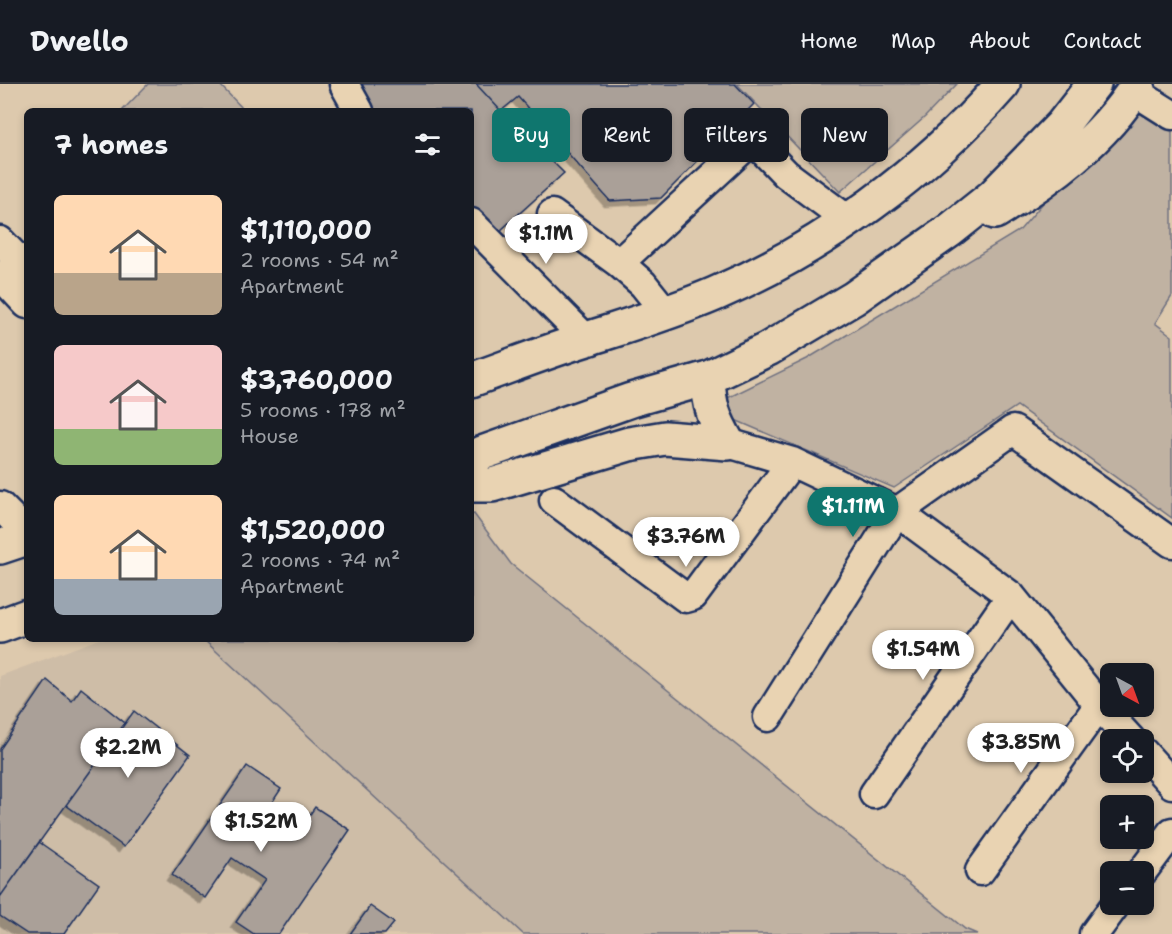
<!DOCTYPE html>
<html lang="en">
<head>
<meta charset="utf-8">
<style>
	body { margin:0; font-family:"Shantell Sans",sans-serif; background:#242831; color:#f1f3f6; height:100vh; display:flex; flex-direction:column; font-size:22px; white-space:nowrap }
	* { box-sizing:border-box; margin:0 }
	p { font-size:20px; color:#9ea1a6 }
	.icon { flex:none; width:33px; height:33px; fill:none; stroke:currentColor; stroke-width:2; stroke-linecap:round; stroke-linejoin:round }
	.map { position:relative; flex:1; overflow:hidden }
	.panel { position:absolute; left:24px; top:24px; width:450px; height:534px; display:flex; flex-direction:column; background:#171b24; border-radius:9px; box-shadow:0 3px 9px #0003 }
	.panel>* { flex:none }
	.guide { position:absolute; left:492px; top:24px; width:570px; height:54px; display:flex; gap:12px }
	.needle { width:39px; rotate:139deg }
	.controls { position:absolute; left:1100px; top:579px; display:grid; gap:12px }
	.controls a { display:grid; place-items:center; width:54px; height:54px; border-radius:9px; background:#171b24; box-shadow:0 3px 9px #0003; font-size:30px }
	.price { position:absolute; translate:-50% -51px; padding:0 14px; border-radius:21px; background:#fff; color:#222; font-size:20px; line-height:39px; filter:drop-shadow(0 2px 3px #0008) }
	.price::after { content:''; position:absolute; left:50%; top:36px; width:18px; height:14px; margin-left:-9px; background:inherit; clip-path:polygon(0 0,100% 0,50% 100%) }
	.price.active { background:#0f766e; color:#fff }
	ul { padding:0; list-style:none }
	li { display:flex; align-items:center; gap:18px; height:150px; padding:0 30px }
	li span { display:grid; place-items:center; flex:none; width:168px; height:120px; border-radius:9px; color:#555 }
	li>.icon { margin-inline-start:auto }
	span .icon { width:72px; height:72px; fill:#fffc; stroke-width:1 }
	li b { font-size:26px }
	h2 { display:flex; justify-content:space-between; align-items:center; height:72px; padding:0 30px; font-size:26px }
	.pill { padding:0 21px; border-radius:9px; background:#171b24; box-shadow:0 3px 9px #0003; font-size:21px; line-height:54px }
	.pill.active { background:#0f766e; color:#fff }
	header { display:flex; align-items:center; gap:36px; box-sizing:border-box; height:84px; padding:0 30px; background:#171b24; border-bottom:2px solid #363941 }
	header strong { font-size:28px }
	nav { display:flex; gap:33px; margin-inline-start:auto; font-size:21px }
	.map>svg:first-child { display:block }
</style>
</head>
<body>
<header>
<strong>Dwello</strong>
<nav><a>Home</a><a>Map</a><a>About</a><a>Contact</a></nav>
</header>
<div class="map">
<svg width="1172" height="850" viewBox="0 0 1172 850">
	<defs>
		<filter id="shadow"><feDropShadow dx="-5.5" dy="5.5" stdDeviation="0" flood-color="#0004"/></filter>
	</defs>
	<rect width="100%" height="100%" fill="#ddc9ad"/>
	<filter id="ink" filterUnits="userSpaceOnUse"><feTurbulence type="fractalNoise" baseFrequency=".0167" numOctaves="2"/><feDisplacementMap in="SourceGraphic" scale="12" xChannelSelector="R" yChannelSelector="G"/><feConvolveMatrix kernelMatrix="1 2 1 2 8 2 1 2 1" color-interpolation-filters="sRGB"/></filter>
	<g filter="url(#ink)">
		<path fill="#cebda7" d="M99,555h104l320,295h-523v-258z"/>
		<path fill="#c0b2a2" stroke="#6e7080" stroke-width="1.5" d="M148,0h71l26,27h-123z
			M737,0h220l-32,33 -85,75z
			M1135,11l37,26v175l-17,27 17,13v182l-155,-112 -123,82 -187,-80 100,-49 213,-129z
			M474,430l37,50 454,365 12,5h-454l-320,-295h268v-124z"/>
		<path fill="#aaa098" stroke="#1b2f5e" stroke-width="1.5" filter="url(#shadow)" d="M358,0h118l25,27 63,62 -73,66 -20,-21v-107h-103z
			M476,0h259l19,20 -93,94 -51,3 -92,-104 -17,14z
			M47,596l25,21 9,-13 44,35 -125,174v-148z
			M134,627l56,44 -66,92 -58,-42z
			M247,682l34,23 -20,30 31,21 23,-33 35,23 -71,104h-25l-18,-12 29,-42 -33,-22 -27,40 -33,-23z
			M39,758l60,42 -35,50h-37l-27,-18v-19z
			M370,822l24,17 -9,11h-35z"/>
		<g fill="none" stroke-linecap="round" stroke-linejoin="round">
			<g stroke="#1b2f5e" stroke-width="33">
				<path id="minor" d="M344,0l15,27
					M1134,7l38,24
					M552,130l67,49 24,21 24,30
					M471,139l115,116
					M0,157l27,28
					M619,179l132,-122 4,1 31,32 62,46
					M0,191l27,29
					M728,359l64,19 105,50 114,84 88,109 32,35
					M554,416l132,98 7,-2 99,-134
					M0,422l27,27
					M768,633l129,-205 116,-82 159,113
					M1143,668l29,32
					M874,710l137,-198
					M980,787l119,-166
					M1142,788l30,-40
					M1094,850l22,-30"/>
			</g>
			<g stroke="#1b2f5e" stroke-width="38">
				<path id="major" d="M995,128c55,-33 108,-72 143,-128
					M708,294c1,28 6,41 20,65
					M471,296c39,-14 77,-29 116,-41 43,-14 86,-27 128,-45 109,-47 210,-121 288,-210
					M471,373l160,-57 77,-22 60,-29 86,-51 95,-67 44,-35 69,-71 32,-41
					M471,401h21l137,-41 36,-6 63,5
					M0,463l27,-9
					M0,542l27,-10"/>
			</g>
			<use href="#minor" stroke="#e9d3b2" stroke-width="28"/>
			<use href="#major" stroke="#e9d3b2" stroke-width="33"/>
		</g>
	</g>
</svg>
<div class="controls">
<a><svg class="needle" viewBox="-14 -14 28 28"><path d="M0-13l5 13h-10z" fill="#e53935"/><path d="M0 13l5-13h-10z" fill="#9ea1a6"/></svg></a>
<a><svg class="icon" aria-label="locate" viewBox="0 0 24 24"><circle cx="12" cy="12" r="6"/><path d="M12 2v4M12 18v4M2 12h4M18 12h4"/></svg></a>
<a>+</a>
<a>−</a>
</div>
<b class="price" style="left:546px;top:181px">$1.1M</b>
<b class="price active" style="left:853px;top:454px">$1.11M</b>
<b class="price" style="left:686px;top:484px">$3.76M</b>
<b class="price" style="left:923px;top:597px">$1.54M</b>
<b class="price" style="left:1021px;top:690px">$3.85M</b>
<b class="price" style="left:128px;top:695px">$2.2M</b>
<b class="price" style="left:261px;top:769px">$1.52M</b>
<div class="guide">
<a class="pill active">Buy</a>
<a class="pill">Rent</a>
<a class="pill">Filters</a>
<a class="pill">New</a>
</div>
<section class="panel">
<h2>7 homes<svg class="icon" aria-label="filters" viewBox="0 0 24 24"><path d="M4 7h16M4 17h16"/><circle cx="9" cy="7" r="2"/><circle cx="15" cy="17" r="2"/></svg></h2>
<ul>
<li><span style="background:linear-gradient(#ffd9b3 65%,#b9a48a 0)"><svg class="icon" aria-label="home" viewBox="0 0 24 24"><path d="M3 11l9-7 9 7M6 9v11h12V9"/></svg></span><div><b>$1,110,000</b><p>2 rooms · 54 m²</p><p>Apartment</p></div></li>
<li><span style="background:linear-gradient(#f6c9c9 70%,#8fb573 0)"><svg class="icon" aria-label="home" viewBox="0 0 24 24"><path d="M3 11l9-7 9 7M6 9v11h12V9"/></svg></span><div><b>$3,760,000</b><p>5 rooms · 178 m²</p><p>House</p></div></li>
<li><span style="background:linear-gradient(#ffd9b3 70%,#9aa5b1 0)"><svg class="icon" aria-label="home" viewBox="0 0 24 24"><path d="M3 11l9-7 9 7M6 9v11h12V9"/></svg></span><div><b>$1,520,000</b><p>2 rooms · 74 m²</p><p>Apartment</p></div></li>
</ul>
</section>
</div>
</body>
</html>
